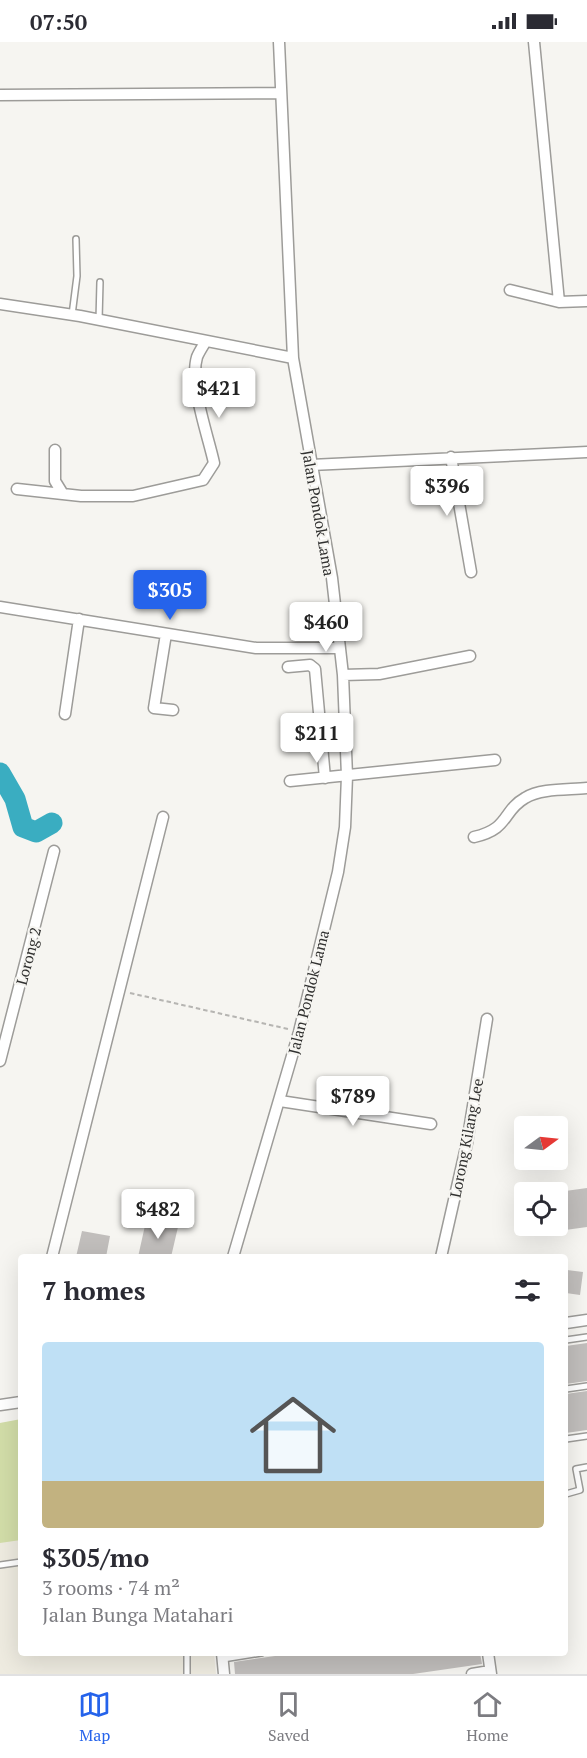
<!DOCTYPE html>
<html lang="en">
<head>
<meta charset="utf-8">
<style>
	body { margin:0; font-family:"PT Serif",serif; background:#f2f2f3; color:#2b2b33; height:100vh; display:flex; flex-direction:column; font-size:22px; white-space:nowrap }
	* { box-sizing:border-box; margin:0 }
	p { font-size:20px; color:#7c7c81 }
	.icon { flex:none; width:33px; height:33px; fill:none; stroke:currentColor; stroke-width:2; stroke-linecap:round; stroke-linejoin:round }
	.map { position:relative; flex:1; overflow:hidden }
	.panel { position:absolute; left:18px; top:1212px; width:550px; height:402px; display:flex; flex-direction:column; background:#fff; border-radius:6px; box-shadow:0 6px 24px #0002 }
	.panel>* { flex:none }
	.needle { width:39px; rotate:75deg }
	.buttons { position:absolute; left:514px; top:1074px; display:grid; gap:12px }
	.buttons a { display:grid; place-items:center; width:54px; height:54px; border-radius:6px; background:#fff; box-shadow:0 6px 24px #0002; font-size:30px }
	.price { position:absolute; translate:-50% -51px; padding:0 14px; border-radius:6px; background:#fff; color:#222; font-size:20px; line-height:39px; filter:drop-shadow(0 2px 3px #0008) }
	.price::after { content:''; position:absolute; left:50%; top:36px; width:18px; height:14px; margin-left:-9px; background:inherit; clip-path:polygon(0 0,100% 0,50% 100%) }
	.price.on { background:#2563eb; color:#fff }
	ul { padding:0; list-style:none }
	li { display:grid; align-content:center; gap:12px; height:318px; padding:0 24px }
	li span { display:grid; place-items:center; height:186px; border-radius:6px; color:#555 }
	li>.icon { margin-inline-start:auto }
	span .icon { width:108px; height:108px; fill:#fffc; stroke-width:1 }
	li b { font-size:26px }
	h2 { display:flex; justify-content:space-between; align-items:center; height:72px; padding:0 24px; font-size:26px }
	.status { display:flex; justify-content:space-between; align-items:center; height:42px; padding:0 30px; background:#fff; direction:ltr }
	.status svg { height:16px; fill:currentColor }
	.tab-bar { display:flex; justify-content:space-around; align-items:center; height:84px; border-top:2px solid #e1e1e2; background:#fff; font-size:16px; color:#7c7c81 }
	.tab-bar a { display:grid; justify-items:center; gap:3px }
	.tab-bar .on { color:#2563eb }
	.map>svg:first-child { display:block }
</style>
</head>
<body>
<div class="status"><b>07:50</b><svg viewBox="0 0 49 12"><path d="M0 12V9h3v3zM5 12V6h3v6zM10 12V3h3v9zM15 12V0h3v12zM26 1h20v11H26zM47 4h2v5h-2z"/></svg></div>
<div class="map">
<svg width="587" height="1632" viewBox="0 0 587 1632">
	<rect width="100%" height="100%" fill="#f6f5f1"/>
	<path fill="#eeebe0" d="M21,1378v233h193l2,21h-216v-251z"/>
	<path fill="#d2dda8" d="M21,1377v121l-21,3v-120z"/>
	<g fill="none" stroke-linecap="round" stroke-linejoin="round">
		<path stroke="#3aadc1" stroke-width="21" d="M0,731l15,26 8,28 13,5 16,-9"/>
	</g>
	<path fill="#c1bebc" d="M587,1146v39l-29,4v-39z
		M146,1179l32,6 -7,30h-33z
		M82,1189l28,5 -4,21h-30z
		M567,1228l16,2 -3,23 -14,-2z
		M587,1301v38l-21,3v-38z
		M587,1349v39l-21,3v-39z
		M296,1611h184l2,11 -69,10h-178l-1,-12z"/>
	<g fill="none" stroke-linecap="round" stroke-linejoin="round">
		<g stroke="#9d9c99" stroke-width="8">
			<path id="service" d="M72,273l5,-39 -1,-37
				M99,278l1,-38
				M566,1298l21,-3
				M566,1347l21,-3
				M566,1397l21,-3
				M566,1452l14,-4 -4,-21 11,-2
				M0,1523l21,-3
				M187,1611v21
				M223,1617l38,-6"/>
		</g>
		<g stroke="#9d9c99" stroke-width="13">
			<path id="minor" d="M534,0l25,260
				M0,53l281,-2
				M510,248l49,12 28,-1
				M0,262l80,12 213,42
				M55,408v31l8,13
				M451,415l20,115
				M311,423l276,-13
				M17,447l64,7h52l70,-16 11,-17c-6,-28 -25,-79 -17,-106 2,-5 6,-11 9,-16
				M0,565l256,41h84
				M166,592l-12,74 19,2
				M288,625l22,-2 5,4 10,109
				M343,633l36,-1 91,-18
				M65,672l14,-95
				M321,681l23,-3
				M290,739l205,-21
				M474,795c36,-8 28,-26 51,-39 16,-10 44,-8 62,-10
				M0,1019l54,-210
				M280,1059l151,23
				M52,1215l111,-440
				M233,1215l66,-225 39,-160 7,-45 2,-51 -4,-101 -11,-97 -39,-220 -14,-316
				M441,1215l26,-114 20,-124
				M566,1281l21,-3
				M0,1363l21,-3
				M222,1611l2,21
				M488,1611l3,21
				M472,1632l18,-3"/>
		</g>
		<path stroke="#b6b5b2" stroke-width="2" stroke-dasharray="4.5 3" stroke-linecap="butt" d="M130,951l158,36"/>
		<use href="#service" stroke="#fff" stroke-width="5"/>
		<use href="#minor" stroke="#fff" stroke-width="10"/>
	</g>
	<g text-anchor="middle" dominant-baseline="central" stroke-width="4.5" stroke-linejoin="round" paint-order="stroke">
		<g font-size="15" fill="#313130" stroke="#f6f5f1">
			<text transform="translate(319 471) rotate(80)">Jalan Pondok Lama</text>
			<text transform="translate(28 914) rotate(-75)">Lorong 2</text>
			<text transform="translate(308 950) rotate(-76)">Jalan Pondok Lama</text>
			<text transform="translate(466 1096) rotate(-79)">Lorong Kilang Lee</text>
		</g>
	</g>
</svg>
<div class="buttons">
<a><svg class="needle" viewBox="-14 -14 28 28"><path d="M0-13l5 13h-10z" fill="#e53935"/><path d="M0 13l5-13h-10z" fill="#7c7c81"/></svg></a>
<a><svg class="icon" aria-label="locate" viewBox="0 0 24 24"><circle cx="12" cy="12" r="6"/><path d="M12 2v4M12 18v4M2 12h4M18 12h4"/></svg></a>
</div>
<b class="price" style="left:219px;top:377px">$421</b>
<b class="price" style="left:447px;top:475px">$396</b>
<b class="price on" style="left:170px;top:579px">$305</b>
<b class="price" style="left:326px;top:611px">$460</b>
<b class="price" style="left:317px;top:722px">$211</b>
<b class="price" style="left:353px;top:1085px">$789</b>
<b class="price" style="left:158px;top:1198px">$482</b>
<section class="panel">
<h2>7 homes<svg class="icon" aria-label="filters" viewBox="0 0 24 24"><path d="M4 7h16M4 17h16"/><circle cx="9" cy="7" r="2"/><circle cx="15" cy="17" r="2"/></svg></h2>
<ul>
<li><span style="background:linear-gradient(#bfe0f5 75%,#c2b280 0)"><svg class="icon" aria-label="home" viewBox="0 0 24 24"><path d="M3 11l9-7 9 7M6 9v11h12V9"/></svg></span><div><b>$305/mo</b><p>3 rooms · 74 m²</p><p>Jalan Bunga Matahari</p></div></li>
</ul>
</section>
</div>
<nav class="tab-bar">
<a class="on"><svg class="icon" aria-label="map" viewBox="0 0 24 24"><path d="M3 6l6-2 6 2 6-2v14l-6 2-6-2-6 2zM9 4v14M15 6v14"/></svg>Map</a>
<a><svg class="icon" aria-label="saved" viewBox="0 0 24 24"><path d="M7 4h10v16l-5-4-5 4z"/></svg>Saved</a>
<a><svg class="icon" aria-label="home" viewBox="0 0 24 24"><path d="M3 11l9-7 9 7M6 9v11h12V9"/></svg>Home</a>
</nav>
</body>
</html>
